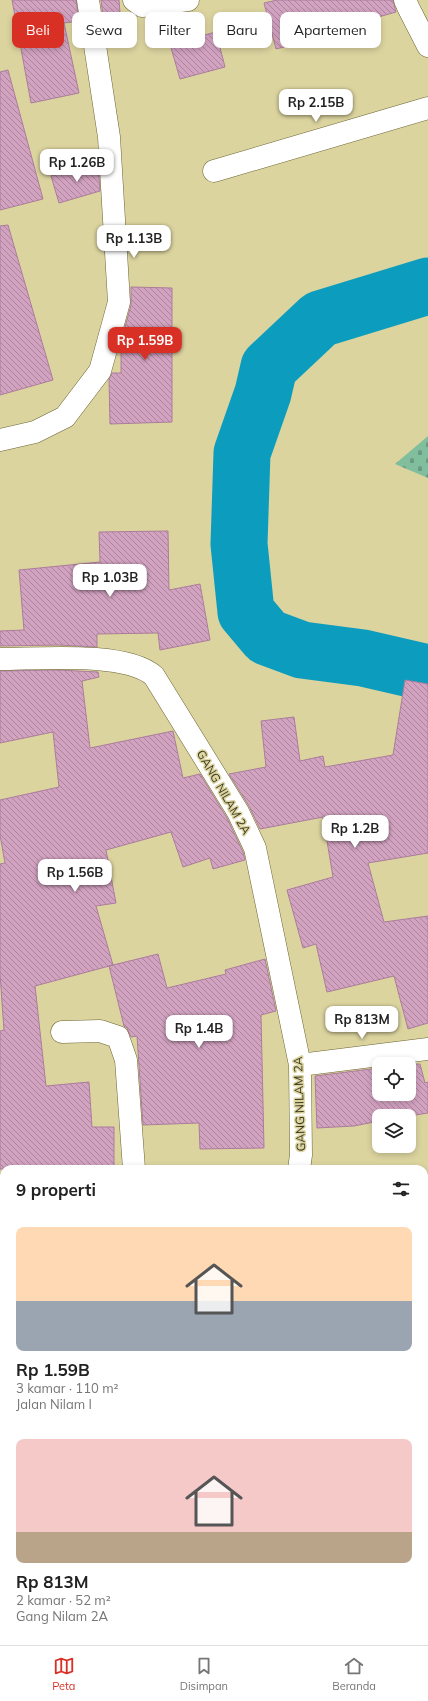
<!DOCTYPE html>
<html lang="id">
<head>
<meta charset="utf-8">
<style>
	body { margin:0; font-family:Mulish,sans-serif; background:#f2f2f2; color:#222; height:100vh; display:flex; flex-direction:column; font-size:15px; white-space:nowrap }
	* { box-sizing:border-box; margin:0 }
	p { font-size:13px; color:#767676 }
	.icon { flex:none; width:22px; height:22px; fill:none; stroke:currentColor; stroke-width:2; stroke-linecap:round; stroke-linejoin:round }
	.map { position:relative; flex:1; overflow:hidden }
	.sheet { position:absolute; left:0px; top:1165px; width:428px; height:480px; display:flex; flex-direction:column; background:#fff; border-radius:12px 12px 0 0; box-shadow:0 2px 6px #0003 }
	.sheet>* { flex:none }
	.banner { position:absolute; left:12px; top:12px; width:404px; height:36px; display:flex; gap:8px }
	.tools { position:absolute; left:372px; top:1057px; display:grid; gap:8px }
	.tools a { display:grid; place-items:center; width:44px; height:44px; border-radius:8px; background:#fff; box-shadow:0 2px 6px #0003; font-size:20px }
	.price { position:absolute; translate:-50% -34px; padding:0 9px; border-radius:8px; background:#fff; color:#222; font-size:13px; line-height:26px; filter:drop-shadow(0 1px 2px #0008) }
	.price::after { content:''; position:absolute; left:50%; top:24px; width:12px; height:9px; margin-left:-6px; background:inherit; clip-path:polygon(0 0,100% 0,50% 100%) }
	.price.current { background:#d93025; color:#fff }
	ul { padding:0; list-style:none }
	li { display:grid; align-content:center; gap:8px; height:212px; padding:0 16px }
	li span { display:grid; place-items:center; height:124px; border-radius:8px; color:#555 }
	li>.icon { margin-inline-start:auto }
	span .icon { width:72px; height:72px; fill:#fffc; stroke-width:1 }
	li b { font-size:17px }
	h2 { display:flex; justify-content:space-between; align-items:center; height:48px; padding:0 16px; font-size:17px }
	.pill { padding:0 14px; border-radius:8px; background:#fff; box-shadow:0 2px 6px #0003; font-size:14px; line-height:36px }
	.pill.current { background:#d93025; color:#fff }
	.menu { display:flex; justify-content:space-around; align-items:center; height:56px; border-top:1px solid #e0e0e0; background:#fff; font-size:11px; color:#767676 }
	.menu a { display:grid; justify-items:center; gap:2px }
	.menu .current { color:#d93025 }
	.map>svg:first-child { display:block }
</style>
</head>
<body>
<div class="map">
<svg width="428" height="1645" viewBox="0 0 428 1645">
	<defs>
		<pattern id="cemetery-stones" width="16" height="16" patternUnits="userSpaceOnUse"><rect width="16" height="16" fill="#80be9d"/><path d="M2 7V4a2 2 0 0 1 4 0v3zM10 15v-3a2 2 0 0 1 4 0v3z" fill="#6a9b80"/></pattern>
		<pattern id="building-back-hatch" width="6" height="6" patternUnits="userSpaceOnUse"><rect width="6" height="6" fill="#d2a2c1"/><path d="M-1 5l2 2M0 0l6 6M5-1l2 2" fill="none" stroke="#ac859c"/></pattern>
	</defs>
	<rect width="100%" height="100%" fill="#dcd49f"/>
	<path fill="url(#cemetery-stones)" d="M428,436v42l-33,-14z"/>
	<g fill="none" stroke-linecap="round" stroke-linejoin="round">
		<path stroke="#0c9dbe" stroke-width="57" d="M428,286l-108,33 -51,48 -6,26 -21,60 -3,91 7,68 21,25 35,13 61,8 65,15"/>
	</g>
	<path fill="url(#building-back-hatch)" stroke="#ab7d9a" d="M12,0h64l3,21 -15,2 15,70 -48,10z
		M101,0h18l1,13 -17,3z
		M277,0h116l3,12 -74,21 1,4 -47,12 -12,-46z
		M216,32l9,35 -45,12 -10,-35z
		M8,70l35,129 -43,11v-138z
		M98,163l2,28 -41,12 -8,-27z
		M8,225l45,155 -53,15v-169z
		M131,287l41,1v134l-62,2 -1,-45 3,-6h9v-31l10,-37z
		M168,531l1,59 31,-6 10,56 -50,10 -2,-17 -61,1v13l-39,-2 -58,1v-15l24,-1 -5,-60 81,-8 -1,-30z
		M58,670l40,2 1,5 -17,4 8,67 83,-17 10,47 17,-4 27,44 16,34 2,8 -32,9 -3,-11 -27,9 -12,-35 -65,18 10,53 -20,3 17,59 -78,21 11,100 43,-4 3,45h22v42h-114v-138l4,-1 -4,-56v-110l5,-1 -5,-28v-35l59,-13 -6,-55 -53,11v-72z
		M405,680l23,4v169l-60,10 16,59 44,-6v107l-20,6 -14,-53 -67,16 -11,-48 -13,4 -16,-58 46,-13 -10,-60 -63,12 -11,-23 -20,-32 37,-7 -5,-46 33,-4 6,44 23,-5 2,11 68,-12z
		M158,954l9,34 59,-14 -1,-4 40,-11 11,52 -15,4 3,133 -64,1 -1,-26 -56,2 -6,-89 -6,1 -4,-9 -3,-2 -15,-60z
		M409,1064h11l5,19 3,-1v31l-19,3h-30v5l-25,5 -37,2 -2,-52 64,-8v26h30z"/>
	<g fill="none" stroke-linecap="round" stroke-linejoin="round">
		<g stroke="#6b6432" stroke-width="23">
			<path id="minor" d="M134,0l8,6 46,-6
				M405,0l4,9 19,37
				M214,171l214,-63
				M0,440l35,-8 30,-15 35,-46 19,-69 -10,-165 -21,-137
				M0,659c38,0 126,-8 154,17l84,136 17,36 45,217 1,90 -2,14
				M62,1032l38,-1 18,6 8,23 8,109
				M300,1065l128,-16
				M0,1219l4,1
				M424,1368h4
				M0,1449h4
				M0,1547h4
				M424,1600l4,-1
				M424,1627l4,12
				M210,1641l1,4"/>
		</g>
		<use href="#minor" stroke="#fff" stroke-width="22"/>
	</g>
	<g text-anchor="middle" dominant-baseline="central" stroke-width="3" stroke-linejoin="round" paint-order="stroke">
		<g font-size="12" fill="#3b3823" stroke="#dcd49f">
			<text transform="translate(224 792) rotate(60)">GANG NILAM 2A</text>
			<text transform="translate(299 1104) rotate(-92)">GANG NILAM 2A</text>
		</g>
	</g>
</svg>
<div class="tools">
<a><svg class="icon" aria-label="locate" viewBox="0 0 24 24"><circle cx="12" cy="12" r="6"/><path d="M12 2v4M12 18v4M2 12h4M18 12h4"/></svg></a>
<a><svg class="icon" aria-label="layers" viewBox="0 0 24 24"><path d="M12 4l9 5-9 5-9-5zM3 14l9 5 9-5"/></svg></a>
</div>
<b class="price" style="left:316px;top:123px">Rp 2.15B</b>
<b class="price" style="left:77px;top:183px">Rp 1.26B</b>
<b class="price" style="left:134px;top:259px">Rp 1.13B</b>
<b class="price current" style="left:145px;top:361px">Rp 1.59B</b>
<b class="price" style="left:110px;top:598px">Rp 1.03B</b>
<b class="price" style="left:355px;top:849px">Rp 1.2B</b>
<b class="price" style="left:75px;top:893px">Rp 1.56B</b>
<b class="price" style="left:362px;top:1040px">Rp 813M</b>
<b class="price" style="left:199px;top:1049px">Rp 1.4B</b>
<div class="banner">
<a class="pill current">Beli</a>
<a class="pill">Sewa</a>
<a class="pill">Filter</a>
<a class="pill">Baru</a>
<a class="pill">Apartemen</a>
</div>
<section class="sheet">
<h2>9 properti<svg class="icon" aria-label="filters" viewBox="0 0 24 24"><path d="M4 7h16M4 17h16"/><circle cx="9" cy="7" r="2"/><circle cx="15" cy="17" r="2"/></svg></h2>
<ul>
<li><span style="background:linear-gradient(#ffd9b3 60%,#9aa5b1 0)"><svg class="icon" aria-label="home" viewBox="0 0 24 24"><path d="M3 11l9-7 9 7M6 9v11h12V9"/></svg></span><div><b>Rp 1.59B</b><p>3 kamar · 110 m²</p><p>Jalan Nilam I</p></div></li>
<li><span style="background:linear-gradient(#f6c9c9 75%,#b9a48a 0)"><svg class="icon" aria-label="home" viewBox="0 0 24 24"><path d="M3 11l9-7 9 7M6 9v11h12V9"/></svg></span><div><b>Rp 813M</b><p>2 kamar · 52 m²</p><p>Gang Nilam 2A</p></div></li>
</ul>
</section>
</div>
<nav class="menu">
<a class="current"><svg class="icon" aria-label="map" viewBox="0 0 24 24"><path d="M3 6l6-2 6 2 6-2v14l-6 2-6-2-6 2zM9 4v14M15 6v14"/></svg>Peta</a>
<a><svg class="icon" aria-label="saved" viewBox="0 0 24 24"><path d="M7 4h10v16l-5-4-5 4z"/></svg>Disimpan</a>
<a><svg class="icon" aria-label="home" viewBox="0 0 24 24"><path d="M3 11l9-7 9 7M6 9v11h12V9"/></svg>Beranda</a>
</nav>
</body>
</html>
